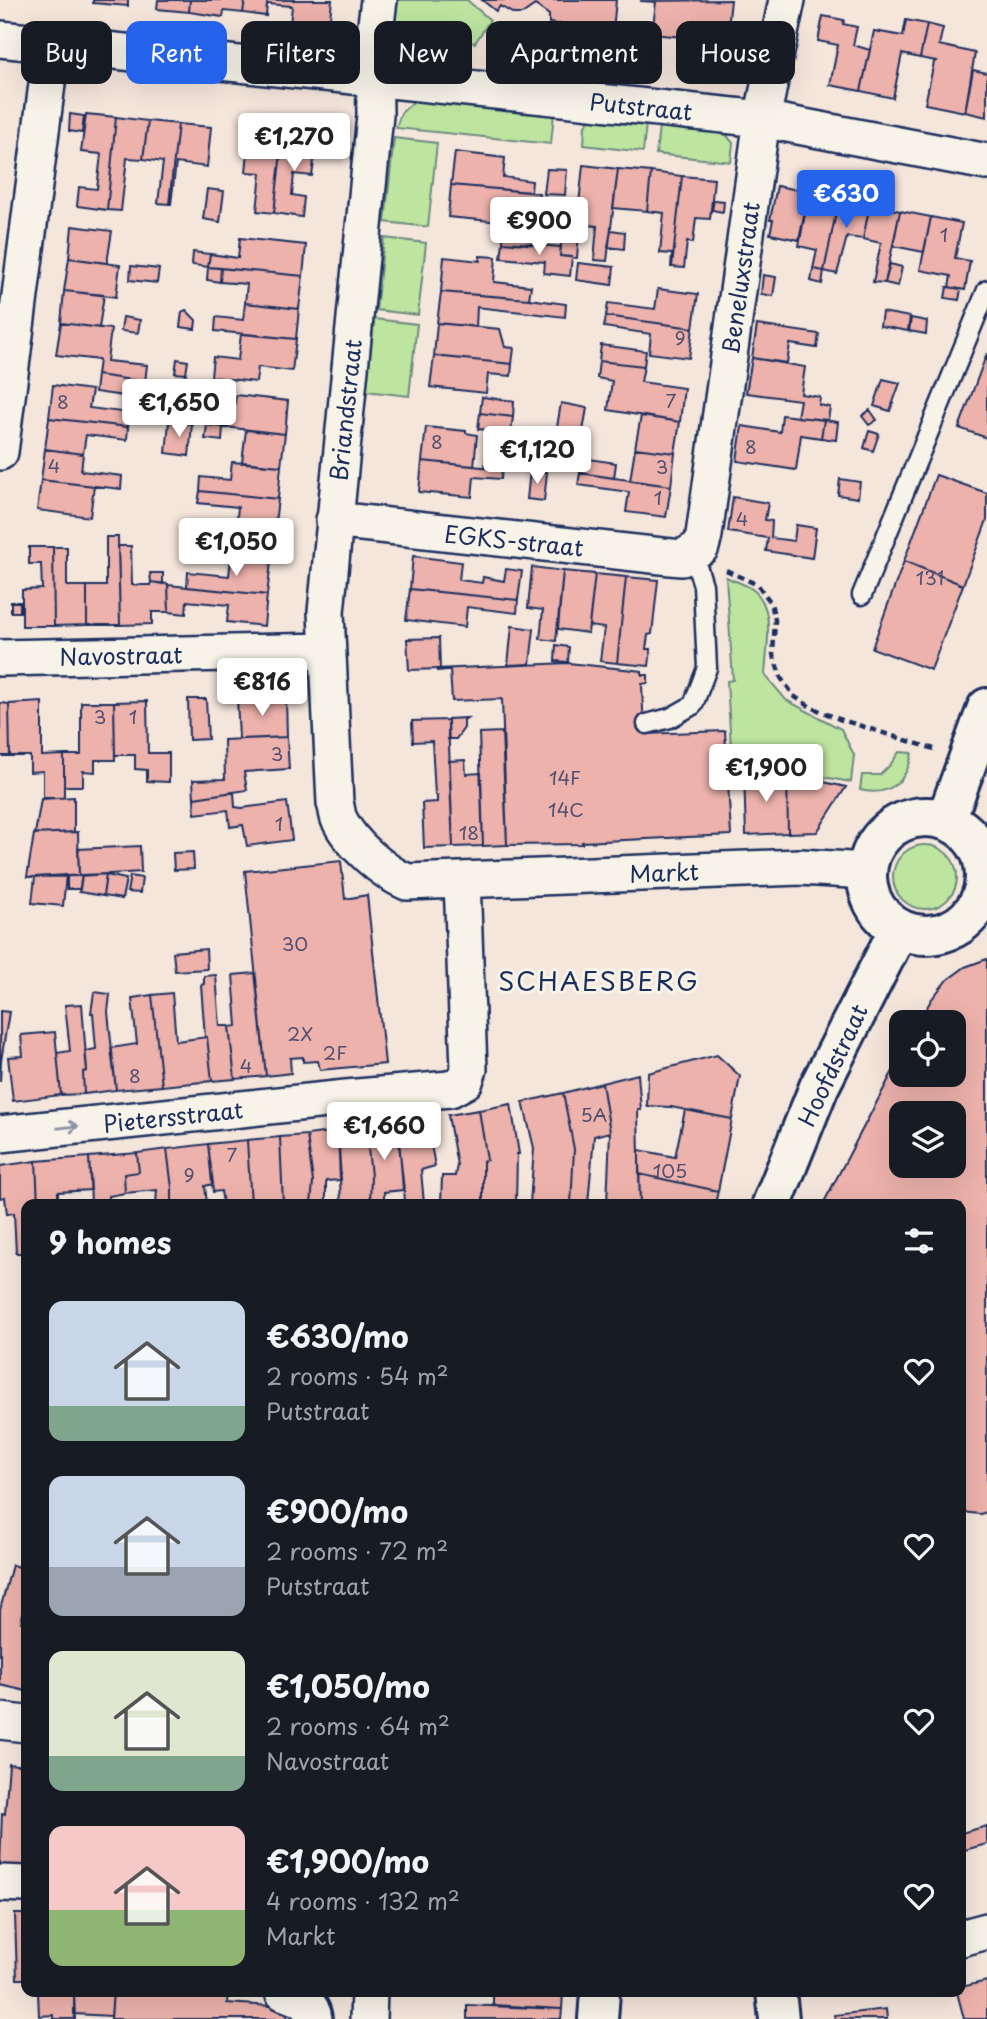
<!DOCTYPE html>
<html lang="en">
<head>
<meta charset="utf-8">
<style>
	body { margin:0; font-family:"Playpen Sans",sans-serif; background:#242831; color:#f1f3f6; height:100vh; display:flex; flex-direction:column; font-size:26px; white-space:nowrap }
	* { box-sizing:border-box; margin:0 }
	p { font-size:23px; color:#9ea1a6 }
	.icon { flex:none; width:38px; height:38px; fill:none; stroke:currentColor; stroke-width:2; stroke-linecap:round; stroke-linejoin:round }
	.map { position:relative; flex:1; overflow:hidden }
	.details { position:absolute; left:21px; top:1199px; width:945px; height:798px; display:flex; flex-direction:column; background:#171b24; border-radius:14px; box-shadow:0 7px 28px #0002 }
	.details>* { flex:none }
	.guide { position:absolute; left:21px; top:21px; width:945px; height:63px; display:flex; gap:14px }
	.fabs { position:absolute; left:889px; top:1010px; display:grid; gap:14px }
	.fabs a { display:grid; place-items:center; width:77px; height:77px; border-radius:14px; background:#171b24; box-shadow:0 7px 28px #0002; font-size:35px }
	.price { position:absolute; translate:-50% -60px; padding:0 16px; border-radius:7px; background:#fff; color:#222; font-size:23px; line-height:46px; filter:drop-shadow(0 2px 4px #0008) }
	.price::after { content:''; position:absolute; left:50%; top:42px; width:21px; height:16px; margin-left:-10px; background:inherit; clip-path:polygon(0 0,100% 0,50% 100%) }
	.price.on { background:#2563eb; color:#fff }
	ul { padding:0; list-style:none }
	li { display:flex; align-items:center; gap:21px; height:175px; padding:0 28px }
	li span { display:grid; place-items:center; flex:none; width:196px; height:140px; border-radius:14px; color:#555 }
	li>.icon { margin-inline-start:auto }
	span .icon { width:84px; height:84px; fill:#fffc; stroke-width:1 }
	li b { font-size:30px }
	h2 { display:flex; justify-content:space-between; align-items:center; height:84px; padding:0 28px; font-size:30px }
	.pill { padding:0 24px; border-radius:14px; background:#171b24; box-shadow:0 7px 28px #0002; font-size:24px; line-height:63px }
	.pill.on { background:#2563eb; color:#fff }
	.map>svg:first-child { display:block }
</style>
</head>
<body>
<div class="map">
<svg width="987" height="2019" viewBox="0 0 987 2019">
	<rect width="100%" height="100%" fill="#f5e6dc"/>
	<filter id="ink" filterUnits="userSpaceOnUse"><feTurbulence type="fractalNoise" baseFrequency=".0143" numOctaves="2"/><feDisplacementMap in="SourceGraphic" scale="14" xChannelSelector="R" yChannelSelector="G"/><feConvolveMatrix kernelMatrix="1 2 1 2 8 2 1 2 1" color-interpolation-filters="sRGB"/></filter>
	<g filter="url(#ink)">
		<path fill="#bde5a0" stroke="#6c8a7f" stroke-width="2" d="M394,0h73l23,20 -15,23 -84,-14z
			M414,101l140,12 -3,31 -155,-16 5,-15z
			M591,118l55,6 -3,28 -59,-7 1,-20z
			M659,126l65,6 9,11 -2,19 -75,-8z
			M394,138l43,5 -9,84 -43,-5z
			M384,238l42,5 -8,72 -42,-5z
			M374,319l43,5 -8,72 -43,-5z
			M726,577c8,4 19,7 26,12 25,18 14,60 13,86l21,25 55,29 13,26 -3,27 -66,-12 -25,-19 -29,-3 -4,-67 6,-1z
			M899,752l13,1c-5,29 -23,44 -52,37l2,-15h18l10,-10z
			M893 877a32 32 0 1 1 64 0a32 32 0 1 1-64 0Z"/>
		<path fill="#edb2ac" stroke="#1b2f5e" stroke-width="2" fill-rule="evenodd" d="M93,0h35v6l-35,-3z
			M158,0h32l-1,12 -32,-3z
			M190,0h55l-2,13 -19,-2 -1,6 -34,-5z
			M245,0h87l-3,27 -39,-3 2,-18 -25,-2 -1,12 -23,-3z
			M482,0h134l-3,30 -64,-7v-8l-14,-10 -13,9h-8l-14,-8 -4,5z
			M731,0l-3,28 -24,-2 -1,13 -51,-5 4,-32 -16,-1z
			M823,16l21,4 -1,4 14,3 -4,18 17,5 -9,41 -31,-6 8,-40 -20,-4z
			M906,20l21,4 -7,34 -18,-4 -9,44 -32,-7 13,-60 29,5z
			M927,24l16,4 -4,17 36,8 -10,59 -40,-8 9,-42 2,-1 -16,-3z
			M973,70l14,3v44l-22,-5z
			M70,114l14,2 -2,17 -13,-2z
			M86,114l30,3 -9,93 -30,-4 2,-19 18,2 4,-35 -20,-2z
			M116,117l32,4 -5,38 -16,-1 -6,53 -14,-1z
			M148,121l30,3 -9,80 -11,-1 5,-41 -20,-3z
			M178,124l33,3 -4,40 -31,-4 -5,41h-2z
			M250,131l33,4 -9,78 -17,-2 4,-38 -15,-1z
			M283,135l34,4 -5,37 -18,-2 -2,21 12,2 -2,20 -28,-4z
			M455,152l50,6 -2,19 29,4 -1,11 -80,-7z
			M583,165l35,4 -11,92 -13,-1 3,-34 -20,-2z
			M547,169l20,1 -2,25 -21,-1z
			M618,169l33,3 -4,39 -34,-3z
			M651,172l31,4 -10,91h-1l1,-13 -12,-1 4,-40 -17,-2z
			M682,176l32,3 -4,40 -14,-1 -3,25 -6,-1 -3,26 -12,-1z
			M451,185l88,8 -1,13 -35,-3 -2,19 -53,-5z
			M777,186l32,6 -10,48 -29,-6 3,-14h-3z
			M207,189l17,2 -4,31 -17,-3z
			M809,192l30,6 -15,73 -11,-2 4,-19 -18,-4z
			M839,198l31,6 -7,35 -16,-2 -10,37 -13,-3z
			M714,200l10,1 -1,11 -11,-2z
			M870,204l30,7 -15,72 -12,-1 8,-39 -18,-4z
			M900,211l31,6 -7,35 -31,-6z
			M931,217l31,6 -7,35 15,3 -5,29 -16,-3 2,-11 -31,-6z
			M72,226l40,5 -5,32 -38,-5z
			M504,227l32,3 -1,14 -32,-2z
			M562,229l17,2 -2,27 -17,-2z
			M611,230l14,2 -1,17 -16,-2z
			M240,238l66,7 -3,31 -95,-9 2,-13 28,4z
			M503,242l58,5 -1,9 12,1 -2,19 -26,-3 1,-11 -44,-4z
			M193,252l17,2 -2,13 -16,-2z
			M480,256l16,1 -2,25 37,4 -2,13 -88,-7 3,-35 36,4z
			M69,258l51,7 -4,32 -52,-6z
			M578,263l36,4 -2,18 -36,-5z
			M890,264l12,3 -4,19 -13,-3z
			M131,266l28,3 -2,14 -27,-3z
			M208,267l13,1 -1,14 -13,-2z
			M221,268l82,8 -4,33 -54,-6 2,-19 -27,-2z
			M813,269l11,2 -2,13 -11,-3z
			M763,275l13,2 -3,19 -12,-2z
			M947,287l14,2 -2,11 -14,-2z
			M658,289l40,5 -5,34 -87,-12 2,-13 47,6z
			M64,291l40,4 -5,33 -38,-5z
			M441,292l88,7 37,5 -1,13 -88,-10 -1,20 -39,-4z
			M245,303l54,6 -3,30 -81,-8 1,-14 27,3z
			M186,310l10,10 -1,9 -15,-2 2,-15z
			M882,312l28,5 -2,14 -28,-5z
			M606,316l87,12 -4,30 -40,-5 2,-19 -47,-7z
			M123,317l17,3 -2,13 -17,-2z
			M911,318l16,3 -1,13 -17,-3z
			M61,323l50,6 -4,32 40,4 -2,17 -48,-7 2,-15 -43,-5z
			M437,323l63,6 5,18 9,1 -2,16 -78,-8z
			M757,325l62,9 -2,14 -27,-4 -3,19 -35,-5z
			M241,334l55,5 -4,32 -34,-4 -2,15 -45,-5 2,-20 25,3z
			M601,345l45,6 -2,15 -45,-5z
			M987,353v85l-28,-10z
			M434,356l78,8 -1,12 -23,-2 -2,19 -56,-6z
			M752,358l53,9 -4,27 19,3 -1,8 11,2 -2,13 -31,-3 3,-17 -54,-7z
			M177,359l11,2 -2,13 -11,-1z
			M599,361l45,5 -3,16 43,6 -4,34 -72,-12 4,-29 -15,-3z
			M97,375l29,4 -2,17 -29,-4z
			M883,379l17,4 -10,28 -16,-5z
			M53,385l39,5 -3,18 41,5 -2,14 -79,-9z
			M236,395l52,6 -3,33 -78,-9 1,-13 25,4z
			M482,397l32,4 -1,16 -33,-4z
			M561,403l26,5 -4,23 -26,-4z
			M870,410l7,10 -8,5 -7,-9z
			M480,413l33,4 -2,15 -33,-3z
			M782,415l42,5 -3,18 -20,-3 -5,35 -59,-9 5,-35 38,6z
			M641,416l39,6 -5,31 -40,-5z
			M49,418l79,9 -1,13 -41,-5 -3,19 -38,-5z
			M824,420l14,2 -2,18 -15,-2z
			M169,422l23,2 -3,32 -23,-3z
			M207,425l16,2 -1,14 -17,-2z
			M426,427l40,4v2l11,2 -3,31 -52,-5z
			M246,430l39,4 -4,32 -39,-4z
			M869,431l10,3 -6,17 -9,-3z
			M635,448l40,5 -4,33 -41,-5z
			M45,449l38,5 -2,17 41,5 -1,13 -80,-9z
			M486,455l30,3 -1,13 -30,-3z
			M582,458l34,5 -2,15 -34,-5z
			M422,461l80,8 -1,10 -27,-2 -2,20 -53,-5z
			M232,462l49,4 -3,33 -78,-8 1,-14 29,3z
			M530,471l17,1 -3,29 -17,-2z
			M580,473l91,13 -5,31 -40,-5 3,-20 -51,-7z
			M936,475l51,18v27l-24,65 -59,-24z
			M840,479l20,3 -2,16 -20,-3z
			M41,480l53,6 -4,31 -53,-7z
			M200,491l78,8 -4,32 -38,-4 2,-20 -40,-4z
			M733,497l35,6 -3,17 7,1 -1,17 23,3 2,-16 20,3 -4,30 -46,-7 2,-13 -40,-6z
			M194,521l29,3 -2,17 -29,-4z
			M106,537h12l2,88h-33v-39h19z
			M118,546h13l1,39h18l1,-3 17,2 1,28h-17v12l-32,1z
			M29,547h24l1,79h-32v-36l20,-1 -1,-25h-12z
			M53,547h14v39h20v39l-33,1z
			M413,556l48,6 -2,18 23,3 1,-6 21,4 2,-12 16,2 -4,29 -108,-11z
			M231,558l40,4 -4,33 -80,-8 1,-15 41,4z
			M904,561l59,24 -32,85 -59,-22z
			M532,567l31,4 -7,70 -16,-2 3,-29 -15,-2z
			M563,571l32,3 -7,59 -30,-4z
			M150,573h13v11l-12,-2z
			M595,574l31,3 -9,86 -17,-2 4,-33 -15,-2z
			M626,577l32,3 -6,54 -4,1 -2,14h5l-2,17 -32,-3z
			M168,585l99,10 -3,31 -37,-4 2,-17 -42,-4 -1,13 -17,-2z
			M410,589l108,11 -1,13 -50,-6 -2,20 -59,-7z
			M11,602h9v10h-9z
			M512,626l22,3 -4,35 -22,1z
			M439,638l1,31 -31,1 -2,-31z
			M556,645l13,2 -1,15 -13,-1z
			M568,663l74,8v4h6v8l-6,1 2,50 81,-3 6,104 -149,7v2l-75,1 -5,-146 -50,2 -2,-31 -13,1v-2z
			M286,697l1,40 -48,2 -2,-41z
			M188,699h18l2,40 -19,1z
			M147,701l1,52h21v29l-22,-1v-11l-12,-1v-14h-20l-1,-53z
			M42,702v54l22,-1v43h-21v-27l-13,1v-16h-20l-1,-52z
			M81,702h33l1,58h-20v12l-12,-1v15h-19v-31h17z
			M0,703l9,1 1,52h-10z
			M467,718l-3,2v8l-8,11h-8v-20z
			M448,720l5,127 -29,1 -2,-45 15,-1v-7h-2l-3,-54 -19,1 -1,-21z
			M502,732l5,113 -24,1 -4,-113z
			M287,737l2,32 -45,3 3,18 -53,8 -1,-18 32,-1 -1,-39z
			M465,760l1,14 15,-1 2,73 -30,1 -4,-86z
			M757,773l30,1 1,59 -42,2 -2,-61z
			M787,774l59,13 -29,45 -29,1z
			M234,792l1,15 7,1 45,-6 5,38 -45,6 -4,-21 -13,2 -2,-17 -33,4 -1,-16z
			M74,797v35l-39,2 6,-35z
			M78,832l1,44 -52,1 7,-43z
			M140,846l1,26 -62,4 -1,-27z
			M193,852l1,17 -20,1 -1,-17z
			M341,861l4,38 22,-4 18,169 -65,6 -2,-9 -15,1v-5l-13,1 1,15 -25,3 -21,-205z
			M106,874l-3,22 -24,-4 3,-17z
			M66,875l-3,31 -31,-3 3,-26z
			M82,875l-2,14h-13v-13z
			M106,875l20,4 -4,20 -19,-3z
			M130,876l12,2 -2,15 -13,-1z
			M206,949l1,20 -32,2 -2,-19z
			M987,959v553l-7,2 -19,-2v-308h-138l78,-148v18h53v-52h-35l12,-22 15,-19 19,-14zM901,1113h53v53h-53z
			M255,973l11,103 -31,3 -6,-52 8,-1 -4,-51z
			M216,975l4,51h9l6,53 -23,2 -5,-44h-2l-4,-52 3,-1v-8z
			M94,992l16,2 -2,18 8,78 -32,4 -1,-22 4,-1 -2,-20 11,-2 -3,-36h-2z
			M172,993l4,48 31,-4 5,44 -50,5 -10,-91z
			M152,995l10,91 -46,4 -5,-42 26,-4 -5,-46z
			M82,1004l5,67 -4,1 1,22 -23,1 -4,-42 13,-2 -5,-46z
			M0,1011l9,1 -8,49 -1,21z
			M55,1032l6,63 -48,6 -5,-44 15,-1 -2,-21z
			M717,1055l23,21 -8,43 -61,-12 -24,-1 1,-33z
			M638,1074l3,36h-3l2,94h-33l3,-72 -8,-49z
			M602,1083l8,49 -16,4 -6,68h-17l3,-55 -11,-56z
			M563,1093l11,56 -3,55h-41l4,-56 -11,-46z
			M511,1104l8,50h-2l-1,50h-33v-43l4,-1 -8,-50z
			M479,1110l8,50 -4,1v43h-42l1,-28h13l2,-11 -9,-50z
			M685,1110l47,9 -14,72 -79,-17v-24l36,7z
			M426,1119l9,47 -14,4 3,34h-21l-1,-3 3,-1 -8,-75z
			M398,1125l5,65 -19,2v12h-14l1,-28 -5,-47z
			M366,1129l5,47 -1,28h-29l-3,-73z
			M338,1131l3,49 -15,1v23h-15l2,-22 -6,-47z
			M307,1135l6,47 -2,22h-28l-3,-67z
			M280,1137l3,67h-32l-4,-64z
			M247,1140l4,64h-28l-2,-13 -8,1 -5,-48z
			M208,1144l5,40 -8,2 2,18h-35v-16l-5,-39z
			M167,1149l5,39v16h-16l1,-14 -32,3 -1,-19 15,-2 -2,-19z
			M137,1153l2,19 -15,2 1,19 -16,3v8h-18l-2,-47z
			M89,1157l2,33 -33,2v12h-20l-2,-43z
			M36,1161l2,43h-12v49h-10l-2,-40 -7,1 -2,-17 -5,1v-32z
			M639,1174l79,17 -3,13h-75z
			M12,1565l14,4v32l-5,21 5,1 -2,18 2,1v49l-26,-6v-75z
			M9,1764l17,2v103l-26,-2 2,-54 3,1z
			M987,1826v18l-26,7v-18z
			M15,1914h11v65h-9z
			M987,1981v38h-23l-7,-27h4v-5z
			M38,1992h36l1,27h-22v-4l-14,1z
			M74,1992h39l-2,24 -37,-2z
			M113,1992h115l-1,11 60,4v12h-176z
			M486,1992h77l-1,17 -69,-4v-12z
			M467,2005l95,4 -1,10h-94z
			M886,2009l1,10h-52l-1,-4z"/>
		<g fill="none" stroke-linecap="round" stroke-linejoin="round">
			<g stroke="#1b2f5e" stroke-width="23">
				<path id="lane" d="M862,595l125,-305
					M647,724l23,-6 23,-13 14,-37 -4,-83 -10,-32"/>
			</g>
			<g stroke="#1b2f5e" stroke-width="40">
				<path id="street" d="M379,0l-5,40 1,75 -49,497 9,191c2,5 2,12 4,16 11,24 44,53 68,63l393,-15 67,4
					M0,39l762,80 225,43
					M0,452l52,-407
					M334,520l337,37 11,1 19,-11 3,-12 58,-416 25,-119
					M0,658l327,-7
					M983,894l4,1
					M0,1134l346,-36 104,-9 15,-8 4,-12 -7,-189
					M0,1721l26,3
					M0,1883l26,1
					M961,1938l26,-7
					M283,1992c15,6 29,9 31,27
					M368,2019l1,-27"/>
			</g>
			<g stroke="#1b2f5e" stroke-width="44">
				<path id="secondary" d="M867 876a59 59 0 1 1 118 0a59 59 0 1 1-118 0Z
					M946,820l41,-112
					M772,1204l47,-117 80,-158
					M776,1992l3,27
					M598,2019l2,-27"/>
			</g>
			<path stroke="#1b2f5e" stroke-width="4.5" stroke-dasharray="7 5" stroke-linecap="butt" d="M726,570l32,15 13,18 4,17 -2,34 8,24 14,19 16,10 28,12 95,30"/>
			<use href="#lane" stroke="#f7f3e8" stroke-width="18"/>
			<use href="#street" stroke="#f7f3e8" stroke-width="35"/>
			<use href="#secondary" stroke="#f7f3e8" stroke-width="38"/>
		</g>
		<defs><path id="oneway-shaft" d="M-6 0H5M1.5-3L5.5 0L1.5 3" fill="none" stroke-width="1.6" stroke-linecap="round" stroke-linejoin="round" transform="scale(1.75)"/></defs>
		<use stroke="#8991a3" href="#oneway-shaft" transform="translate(68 1127) rotate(-6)"/>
	</g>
	<g text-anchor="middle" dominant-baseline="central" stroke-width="6" stroke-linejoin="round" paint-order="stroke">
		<g font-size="19" fill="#505072">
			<text x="944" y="234">1</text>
			<text x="680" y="337">9</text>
			<text x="671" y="400">7</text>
			<text x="63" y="401">8</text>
			<text x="437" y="441">8</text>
			<text x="751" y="446">8</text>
			<text x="54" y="465">4</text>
			<text x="662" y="466">3</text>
			<text x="658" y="497">1</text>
			<text x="742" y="518">4</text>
			<text x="930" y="577">131</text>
			<text x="100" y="716">3</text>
			<text x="133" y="716">1</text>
			<text x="277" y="753">3</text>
			<text x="565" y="777">14F</text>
			<text x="566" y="809">14C</text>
			<text x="279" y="823">1</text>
			<text x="469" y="832">18</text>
			<text x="295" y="943">30</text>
			<text x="300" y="1033">2X</text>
			<text x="335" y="1052">2F</text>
			<text x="246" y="1065">4</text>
			<text x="135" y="1075">8</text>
			<text x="594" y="1114">5A</text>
			<text x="232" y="1154">7</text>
			<text x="670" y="1170">105</text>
			<text x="189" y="1174">9</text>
		</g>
		<g font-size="23" fill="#1b2f5e" stroke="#f7f3e8">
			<text transform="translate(641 106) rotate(6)">Putstraat</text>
			<text transform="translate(740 278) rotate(-82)">Beneluxstraat</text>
			<text transform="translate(345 410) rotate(-84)">Briandstraat</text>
			<text transform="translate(514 540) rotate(6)">EGKS-straat</text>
			<text transform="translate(121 655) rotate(-1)">Navostraat</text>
			<text transform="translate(664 872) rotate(-2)">Markt</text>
			<text transform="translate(832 1065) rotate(-65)">Hoofdstraat</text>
			<text transform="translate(173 1116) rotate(-6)">Pietersstraat</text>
		</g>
		<g font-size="26" letter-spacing="2" fill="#1b2f5e" stroke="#f7f3e8">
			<text x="599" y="980">SCHAESBERG</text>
		</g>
	</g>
</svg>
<div class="fabs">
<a><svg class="icon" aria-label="locate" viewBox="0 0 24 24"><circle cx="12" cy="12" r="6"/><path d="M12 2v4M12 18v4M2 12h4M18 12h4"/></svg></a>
<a><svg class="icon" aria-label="layers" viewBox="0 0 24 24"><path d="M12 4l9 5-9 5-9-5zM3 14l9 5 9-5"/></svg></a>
</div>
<b class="price" style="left:294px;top:173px">€1,270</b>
<b class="price on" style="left:846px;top:230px">€630</b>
<b class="price" style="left:539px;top:257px">€900</b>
<b class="price" style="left:179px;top:439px">€1,650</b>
<b class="price" style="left:537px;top:486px">€1,120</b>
<b class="price" style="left:236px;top:578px">€1,050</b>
<b class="price" style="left:262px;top:718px">€816</b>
<b class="price" style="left:766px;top:804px">€1,900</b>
<b class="price" style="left:384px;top:1162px">€1,660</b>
<div class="guide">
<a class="pill">Buy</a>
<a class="pill on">Rent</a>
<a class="pill">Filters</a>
<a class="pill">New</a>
<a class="pill">Apartment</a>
<a class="pill">House</a>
</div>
<section class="details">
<h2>9 homes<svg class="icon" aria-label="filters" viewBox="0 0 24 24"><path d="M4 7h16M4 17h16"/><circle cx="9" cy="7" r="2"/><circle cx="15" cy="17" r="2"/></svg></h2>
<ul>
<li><span style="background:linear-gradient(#c9d6e8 75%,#7fa58c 0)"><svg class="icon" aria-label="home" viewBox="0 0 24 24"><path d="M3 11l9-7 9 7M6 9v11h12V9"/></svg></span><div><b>€630/mo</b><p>2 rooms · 54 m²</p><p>Putstraat</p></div><svg class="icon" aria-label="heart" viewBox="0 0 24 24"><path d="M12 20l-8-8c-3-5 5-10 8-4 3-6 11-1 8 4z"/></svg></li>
<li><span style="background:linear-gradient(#c9d6e8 65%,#9aa5b1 0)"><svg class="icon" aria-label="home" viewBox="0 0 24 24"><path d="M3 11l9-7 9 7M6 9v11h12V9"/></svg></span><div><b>€900/mo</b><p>2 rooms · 72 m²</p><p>Putstraat</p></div><svg class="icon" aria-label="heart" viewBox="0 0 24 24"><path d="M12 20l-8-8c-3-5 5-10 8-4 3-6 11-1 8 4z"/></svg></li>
<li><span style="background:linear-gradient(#dfe7d0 75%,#7fa58c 0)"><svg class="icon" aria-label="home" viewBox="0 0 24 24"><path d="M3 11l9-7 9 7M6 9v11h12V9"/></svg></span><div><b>€1,050/mo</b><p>2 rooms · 64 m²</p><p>Navostraat</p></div><svg class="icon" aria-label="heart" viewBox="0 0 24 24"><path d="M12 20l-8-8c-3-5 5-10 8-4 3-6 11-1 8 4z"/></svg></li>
<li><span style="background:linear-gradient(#f6c9c9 60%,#8fb573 0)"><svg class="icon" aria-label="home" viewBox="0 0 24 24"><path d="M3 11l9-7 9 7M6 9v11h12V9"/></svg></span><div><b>€1,900/mo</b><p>4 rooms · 132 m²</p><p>Markt</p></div><svg class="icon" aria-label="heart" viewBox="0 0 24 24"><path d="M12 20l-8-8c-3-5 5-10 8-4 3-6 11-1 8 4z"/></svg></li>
</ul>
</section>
</div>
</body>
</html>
